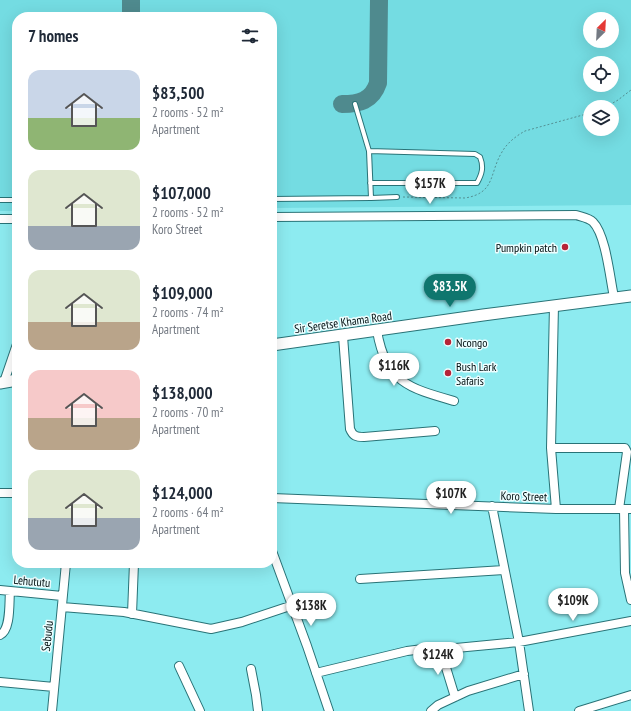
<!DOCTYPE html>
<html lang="en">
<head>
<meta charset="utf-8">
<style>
	body { margin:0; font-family:"PT Sans Narrow",sans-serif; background:#f6f6f7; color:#1f2937; height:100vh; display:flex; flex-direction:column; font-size:15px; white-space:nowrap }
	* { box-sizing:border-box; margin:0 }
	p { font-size:13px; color:#747a83 }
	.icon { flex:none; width:22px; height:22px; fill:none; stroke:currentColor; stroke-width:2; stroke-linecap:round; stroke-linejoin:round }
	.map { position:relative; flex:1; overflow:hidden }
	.details { position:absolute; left:12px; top:12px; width:265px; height:556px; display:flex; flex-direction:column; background:#fff; border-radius:16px; box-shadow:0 4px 16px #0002 }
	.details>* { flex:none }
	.needle { width:26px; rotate:24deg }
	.tools { position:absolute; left:583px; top:12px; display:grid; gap:8px }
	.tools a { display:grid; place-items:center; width:36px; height:36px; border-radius:50%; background:#fff; box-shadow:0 4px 16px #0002; font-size:20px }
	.price { position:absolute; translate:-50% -34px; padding:0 9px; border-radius:14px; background:#fff; color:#222; font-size:13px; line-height:26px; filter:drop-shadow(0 1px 2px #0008) }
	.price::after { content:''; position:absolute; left:50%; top:24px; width:12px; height:9px; margin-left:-6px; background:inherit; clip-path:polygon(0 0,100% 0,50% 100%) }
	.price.active { background:#0f766e; color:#fff }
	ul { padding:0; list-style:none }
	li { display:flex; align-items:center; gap:12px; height:100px; padding:0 16px }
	li span { display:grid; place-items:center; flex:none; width:112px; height:80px; border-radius:12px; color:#555 }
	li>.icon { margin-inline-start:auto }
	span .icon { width:48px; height:48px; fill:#fffc; stroke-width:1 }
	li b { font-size:17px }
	h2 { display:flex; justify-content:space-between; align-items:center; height:48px; padding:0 16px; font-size:17px }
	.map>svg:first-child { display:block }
</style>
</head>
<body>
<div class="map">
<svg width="631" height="711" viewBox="0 0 631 711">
	<rect width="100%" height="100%" fill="#8debf0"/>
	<path fill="#74dce2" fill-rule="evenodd" d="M0,0h631v205l-359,3v-191h-255v194h-17zM590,19h22v22h-22zM590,63h22v22h-22zM590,107h22v22h-22z"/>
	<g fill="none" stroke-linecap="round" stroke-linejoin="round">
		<path stroke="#4f8a8e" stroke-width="18" d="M131,17v-17
			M342,104c17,0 30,-3 36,-21l1,-83"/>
		<g stroke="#297377" stroke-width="6">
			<path id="service" d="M355,104l14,47 106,3 5,3c4,10 2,17 -3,26h-107
				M371,198l26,-1
				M272,199l99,-1 -2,-47
				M0,200h17"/>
		</g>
		<g stroke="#297377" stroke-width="10">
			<path id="minor" d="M272,217l304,-2c6,2 13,3 17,7 13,13 17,57 21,75
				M0,219h17
				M554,305l-3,143 5,61
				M377,331c9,51 31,57 77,70
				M343,336l7,93c3,7 6,8 14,8l71,-6
				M4,382l13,-38
				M551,448h74l2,4 -8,57
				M0,493h17
				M272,498l284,11h75
				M492,506l27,136 10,69
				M624,509l1,64 6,27
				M272,551l35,95 22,65
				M360,579l144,-9
				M0,590l62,6
				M62,607l62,5 87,17 31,-7 51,-17
				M132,614l2,-51
				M0,635c11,-5 9,-32 10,-44
				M440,648l15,49
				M179,666l21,45
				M251,669l5,26 2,16
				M316,673l91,-22 24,-3h25l63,-6 112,-21
				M0,682l54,5
				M52,711l14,-148
				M431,711l7,-6 30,-14 56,-17
				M579,711l52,-16"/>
		</g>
		<g stroke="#297377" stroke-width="13">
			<path id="secondary" d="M272,345l211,-30 148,-19
				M0,383l17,-3"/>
		</g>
		<path stroke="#539194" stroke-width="1" stroke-dasharray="2 2" stroke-linecap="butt" d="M606,107l12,-7 13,-10
			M403,197l62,1c31,-5 24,-25 37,-46 5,-9 14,-16 23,-21l65,-18"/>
		<use href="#service" stroke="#fff" stroke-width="4"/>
		<use href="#minor" stroke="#fff" stroke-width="8"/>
		<use href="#secondary" stroke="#fff" stroke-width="11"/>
	</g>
	<g fill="#b62437" stroke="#edfeff" stroke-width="1.5">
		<circle cx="565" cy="247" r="4"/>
		<circle cx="448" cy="342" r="4"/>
		<circle cx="448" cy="373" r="4"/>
	</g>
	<g text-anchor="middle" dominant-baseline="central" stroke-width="3" stroke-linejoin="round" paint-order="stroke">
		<g font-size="12" fill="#000f11" stroke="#edfeff" text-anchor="start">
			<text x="557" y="247" text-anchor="end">Pumpkin patch</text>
			<text x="456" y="342">Ncongo</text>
			<text x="456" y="366">Bush Lark<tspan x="456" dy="14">Safaris</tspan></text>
		</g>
		<g font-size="12" fill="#000f11" stroke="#edfeff">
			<text transform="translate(343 322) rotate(-8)">Sir Seretse Khama Road</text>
			<text transform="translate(524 496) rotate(2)">Koro Street</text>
			<text transform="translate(32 581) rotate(5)">Lehututu</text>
			<text transform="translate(47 636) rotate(-84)">Sebudu</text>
		</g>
	</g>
</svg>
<div class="tools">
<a><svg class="needle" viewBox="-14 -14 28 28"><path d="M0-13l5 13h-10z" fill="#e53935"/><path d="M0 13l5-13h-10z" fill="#747a83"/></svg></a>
<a><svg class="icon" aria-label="locate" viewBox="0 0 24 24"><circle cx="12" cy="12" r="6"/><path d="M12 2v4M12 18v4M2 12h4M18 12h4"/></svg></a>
<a><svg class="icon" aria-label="layers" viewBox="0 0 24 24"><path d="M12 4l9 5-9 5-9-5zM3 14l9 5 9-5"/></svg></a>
</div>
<b class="price" style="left:430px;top:205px">$157K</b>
<b class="price active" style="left:450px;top:308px">$83.5K</b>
<b class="price" style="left:394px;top:387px">$116K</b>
<b class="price" style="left:451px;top:515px">$107K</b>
<b class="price" style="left:573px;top:622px">$109K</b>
<b class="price" style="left:311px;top:627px">$138K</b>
<b class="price" style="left:438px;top:676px">$124K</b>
<section class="details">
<h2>7 homes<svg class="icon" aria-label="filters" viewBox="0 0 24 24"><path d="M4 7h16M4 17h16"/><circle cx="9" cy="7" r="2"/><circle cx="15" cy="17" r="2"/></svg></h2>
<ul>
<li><span style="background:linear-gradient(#c9d6e8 60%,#8fb573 0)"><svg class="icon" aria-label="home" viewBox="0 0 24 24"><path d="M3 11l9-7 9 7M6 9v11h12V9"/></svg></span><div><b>$83,500</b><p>2 rooms · 52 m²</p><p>Apartment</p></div></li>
<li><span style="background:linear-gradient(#dfe7d0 70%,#9aa5b1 0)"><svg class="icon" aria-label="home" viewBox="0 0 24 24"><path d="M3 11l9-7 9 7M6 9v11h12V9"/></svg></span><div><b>$107,000</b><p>2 rooms · 52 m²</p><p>Koro Street</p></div></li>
<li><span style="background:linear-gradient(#dfe7d0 65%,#b9a48a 0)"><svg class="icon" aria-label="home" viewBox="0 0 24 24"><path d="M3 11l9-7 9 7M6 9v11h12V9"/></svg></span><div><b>$109,000</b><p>2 rooms · 74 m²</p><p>Apartment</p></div></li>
<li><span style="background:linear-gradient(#f6c9c9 60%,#b9a48a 0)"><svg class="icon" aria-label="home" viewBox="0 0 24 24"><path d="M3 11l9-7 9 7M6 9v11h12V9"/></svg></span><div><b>$138,000</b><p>2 rooms · 70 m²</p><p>Apartment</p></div></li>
<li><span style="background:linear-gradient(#dfe7d0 60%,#9aa5b1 0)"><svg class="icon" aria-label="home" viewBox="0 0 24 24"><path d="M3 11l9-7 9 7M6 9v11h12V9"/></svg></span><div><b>$124,000</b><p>2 rooms · 64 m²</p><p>Apartment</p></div></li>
</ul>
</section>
</div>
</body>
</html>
